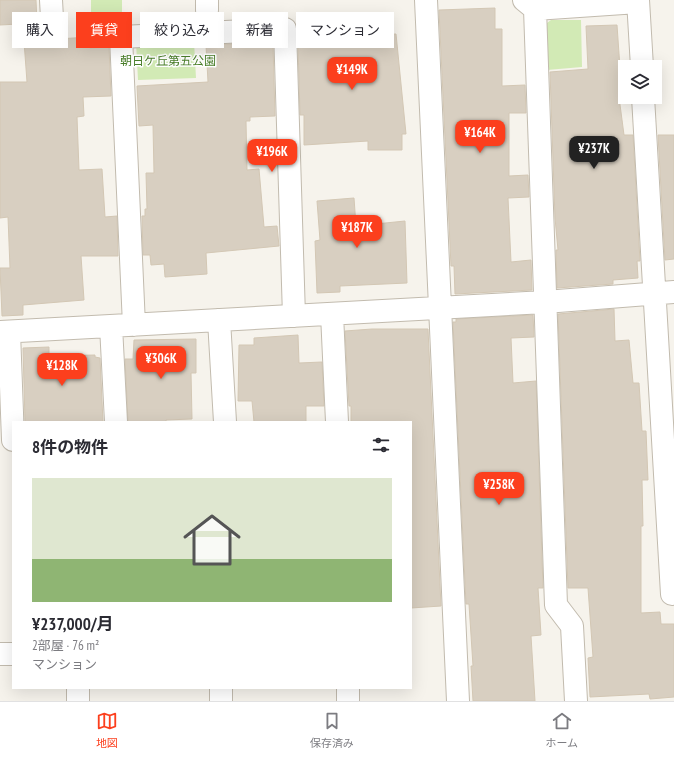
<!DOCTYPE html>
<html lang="ja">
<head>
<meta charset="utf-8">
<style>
	body { margin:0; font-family:"PT Sans Narrow","Noto Sans JP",sans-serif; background:#f2f2f3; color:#2b2b33; height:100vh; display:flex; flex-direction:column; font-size:15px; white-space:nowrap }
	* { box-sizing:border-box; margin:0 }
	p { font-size:13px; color:#7c7c81 }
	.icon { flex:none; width:22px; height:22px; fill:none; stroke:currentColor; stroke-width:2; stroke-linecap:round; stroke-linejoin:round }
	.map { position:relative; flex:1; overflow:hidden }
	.panel { position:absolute; left:12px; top:421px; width:400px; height:268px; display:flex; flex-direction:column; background:#fff; border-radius:0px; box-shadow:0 4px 16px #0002 }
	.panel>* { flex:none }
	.guide { position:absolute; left:12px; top:12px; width:400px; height:36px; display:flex; gap:8px }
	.tools { position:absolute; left:618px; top:60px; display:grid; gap:8px }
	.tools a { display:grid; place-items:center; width:44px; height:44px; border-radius:0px; background:#fff; box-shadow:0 4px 16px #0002; font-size:20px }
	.price { position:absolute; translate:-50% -34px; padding:0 9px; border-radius:8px; background:#fc3f1d; color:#fff; font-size:13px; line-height:26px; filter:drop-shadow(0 1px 2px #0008) }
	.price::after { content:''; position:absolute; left:50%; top:24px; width:12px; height:9px; margin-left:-6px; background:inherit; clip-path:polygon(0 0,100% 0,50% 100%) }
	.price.selected { background:#222; color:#fff }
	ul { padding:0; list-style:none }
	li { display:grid; align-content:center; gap:8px; height:212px; padding:0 20px }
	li+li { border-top:1px solid #e1e1e2 }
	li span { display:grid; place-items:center; height:124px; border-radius:0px; color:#555 }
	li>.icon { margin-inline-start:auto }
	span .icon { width:72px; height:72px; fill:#fffc; stroke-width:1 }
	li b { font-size:17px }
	h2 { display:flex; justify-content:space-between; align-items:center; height:48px; padding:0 20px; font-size:17px }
	.pill { padding:0 14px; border-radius:0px; background:#fff; box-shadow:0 4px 16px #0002; font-size:14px; line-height:36px }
	.pill.selected { background:#fc3f1d; color:#fff }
	.menu { display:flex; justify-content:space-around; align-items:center; height:56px; border-top:1px solid #e1e1e2; background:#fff; font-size:11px; color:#7c7c81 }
	.menu a { display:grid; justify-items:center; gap:2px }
	.menu .selected { color:#fc3f1d }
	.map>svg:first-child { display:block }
</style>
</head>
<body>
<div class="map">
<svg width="674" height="701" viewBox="0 0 674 701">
	<rect width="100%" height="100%" fill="#f6f3ec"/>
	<path fill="#d2eab5" d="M91,0h31v15h-31z
		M551,20h30l1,47 -35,3 -4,-44z
		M194,41l2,37 -58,2 -2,-38z"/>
	<path fill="#d8cfc1" stroke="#d3c7b4" d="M0,0h36l1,23 -37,2z
		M495,8v21h7v57l23,-1 1,28h-17v63l19,-1 1,22 -21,1 3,64 20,-2 1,30 -77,4 -1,-28h-3l-12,-256z
		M617,25l5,72h-3l5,38h9l7,126h-3l1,17 -25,2v4l-56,4 -1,-38h2l-3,-32 -5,-146 38,-3 -2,-43z
		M396,34l10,100h-4v16h-34v-9l-64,4v-30h-4l-2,-70h2v-5z
		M90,37v11l19,-1 2,49 -28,1 1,19 -7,1 2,53 23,-1 3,48 12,-1 1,40h-37l3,44 -61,5v10l-21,1 -2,-48h10l-2,-51 -8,1v-136h27l-3,-41z
		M254,43v3l19,-1 2,71 -25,1v4h-4l1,49 12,-1 5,58 13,-1 2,20 -73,7 1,21 -42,3 -1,-13 -13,1 -1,-10h-7l-1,-39h3v-7h2l-1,-36h8l-1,-48 -14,1 -2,-40 71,-4 -2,-37z
		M658,135h16v124l-9,1z
		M354,198l2,28 49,-5 2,62 -67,3v6l-23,1 -2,-52 5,-1 -3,-39z
		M614,309l1,32 14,-1 4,43h6l3,48h4l2,49h-6l1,46h-2v87l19,-1 1,12h13v73l-24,2 -1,-5 -59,3 -2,-39 5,-1 -5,-69h-20l-10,-274z
		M533,315l1,22 -23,1 2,45 23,-2 7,207h-5l3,47 -10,1 4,65h-62l-2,-35h2l-4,-62h-3l-13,-282h3v-3z
		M372,329h56l13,277 -30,2v-186h-60v-16h-2l-4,-75z
		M298,335l1,28 23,-1 2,44h-18v16h-52l-2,-21h-14l1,-56h15v-7z
		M196,339v34h-5l1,46 -26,1v2h-38l-3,-63h8l1,-19z
		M49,347v9l46,-1v2l5,1 3,64h-78l-2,-74z"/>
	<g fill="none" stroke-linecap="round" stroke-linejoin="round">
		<g stroke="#c2bbae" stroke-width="24">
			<path id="minor" d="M51,0l1,18
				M207,0v10
				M426,0l32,701
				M524,0l11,9 21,596 16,21 4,75
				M638,0l4,67
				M535,9l103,-7
				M643,97l29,497
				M332,314l5,108
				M219,320l6,102
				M134,325l-13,-288 164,-8 9,287
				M111,326l5,96
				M0,332l545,-30 129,-10
				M9,332l4,108
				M0,654h13
				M78,688v13
				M221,688v13
				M348,688v13"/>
		</g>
		<use href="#minor" stroke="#fff" stroke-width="22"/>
	</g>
	<g text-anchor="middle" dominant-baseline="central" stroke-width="3" stroke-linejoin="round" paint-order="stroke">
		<g font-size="12" fill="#4a7f2a" stroke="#fff">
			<text x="168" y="60">朝日ケ丘第五公園</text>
		</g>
	</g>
</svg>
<div class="tools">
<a><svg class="icon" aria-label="layers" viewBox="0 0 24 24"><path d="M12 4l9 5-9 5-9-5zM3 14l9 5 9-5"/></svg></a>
</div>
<b class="price" style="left:352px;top:91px">¥149K</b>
<b class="price" style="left:480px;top:154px">¥164K</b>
<b class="price selected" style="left:594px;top:170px">¥237K</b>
<b class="price" style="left:272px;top:173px">¥196K</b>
<b class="price" style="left:357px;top:249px">¥187K</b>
<b class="price" style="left:161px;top:380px">¥306K</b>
<b class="price" style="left:62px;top:387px">¥128K</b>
<b class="price" style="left:499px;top:506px">¥258K</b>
<div class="guide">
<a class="pill">購入</a>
<a class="pill selected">賃貸</a>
<a class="pill">絞り込み</a>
<a class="pill">新着</a>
<a class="pill">マンション</a>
</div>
<section class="panel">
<h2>8件の物件<svg class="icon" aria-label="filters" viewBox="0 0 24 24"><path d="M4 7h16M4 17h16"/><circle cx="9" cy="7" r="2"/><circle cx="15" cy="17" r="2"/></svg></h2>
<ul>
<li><span style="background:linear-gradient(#dfe7d0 65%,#8fb573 0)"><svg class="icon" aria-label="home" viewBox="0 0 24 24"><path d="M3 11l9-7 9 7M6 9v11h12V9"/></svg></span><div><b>¥237,000/月</b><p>2部屋 · 76 m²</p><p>マンション</p></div></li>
</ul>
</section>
</div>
<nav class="menu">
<a class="selected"><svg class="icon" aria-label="map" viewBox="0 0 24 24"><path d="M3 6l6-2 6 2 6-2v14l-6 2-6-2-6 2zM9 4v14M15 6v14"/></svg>地図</a>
<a><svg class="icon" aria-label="saved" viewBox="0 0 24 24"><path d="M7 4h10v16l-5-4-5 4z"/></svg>保存済み</a>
<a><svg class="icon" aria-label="home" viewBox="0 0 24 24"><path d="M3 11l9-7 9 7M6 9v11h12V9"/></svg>ホーム</a>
</nav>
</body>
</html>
